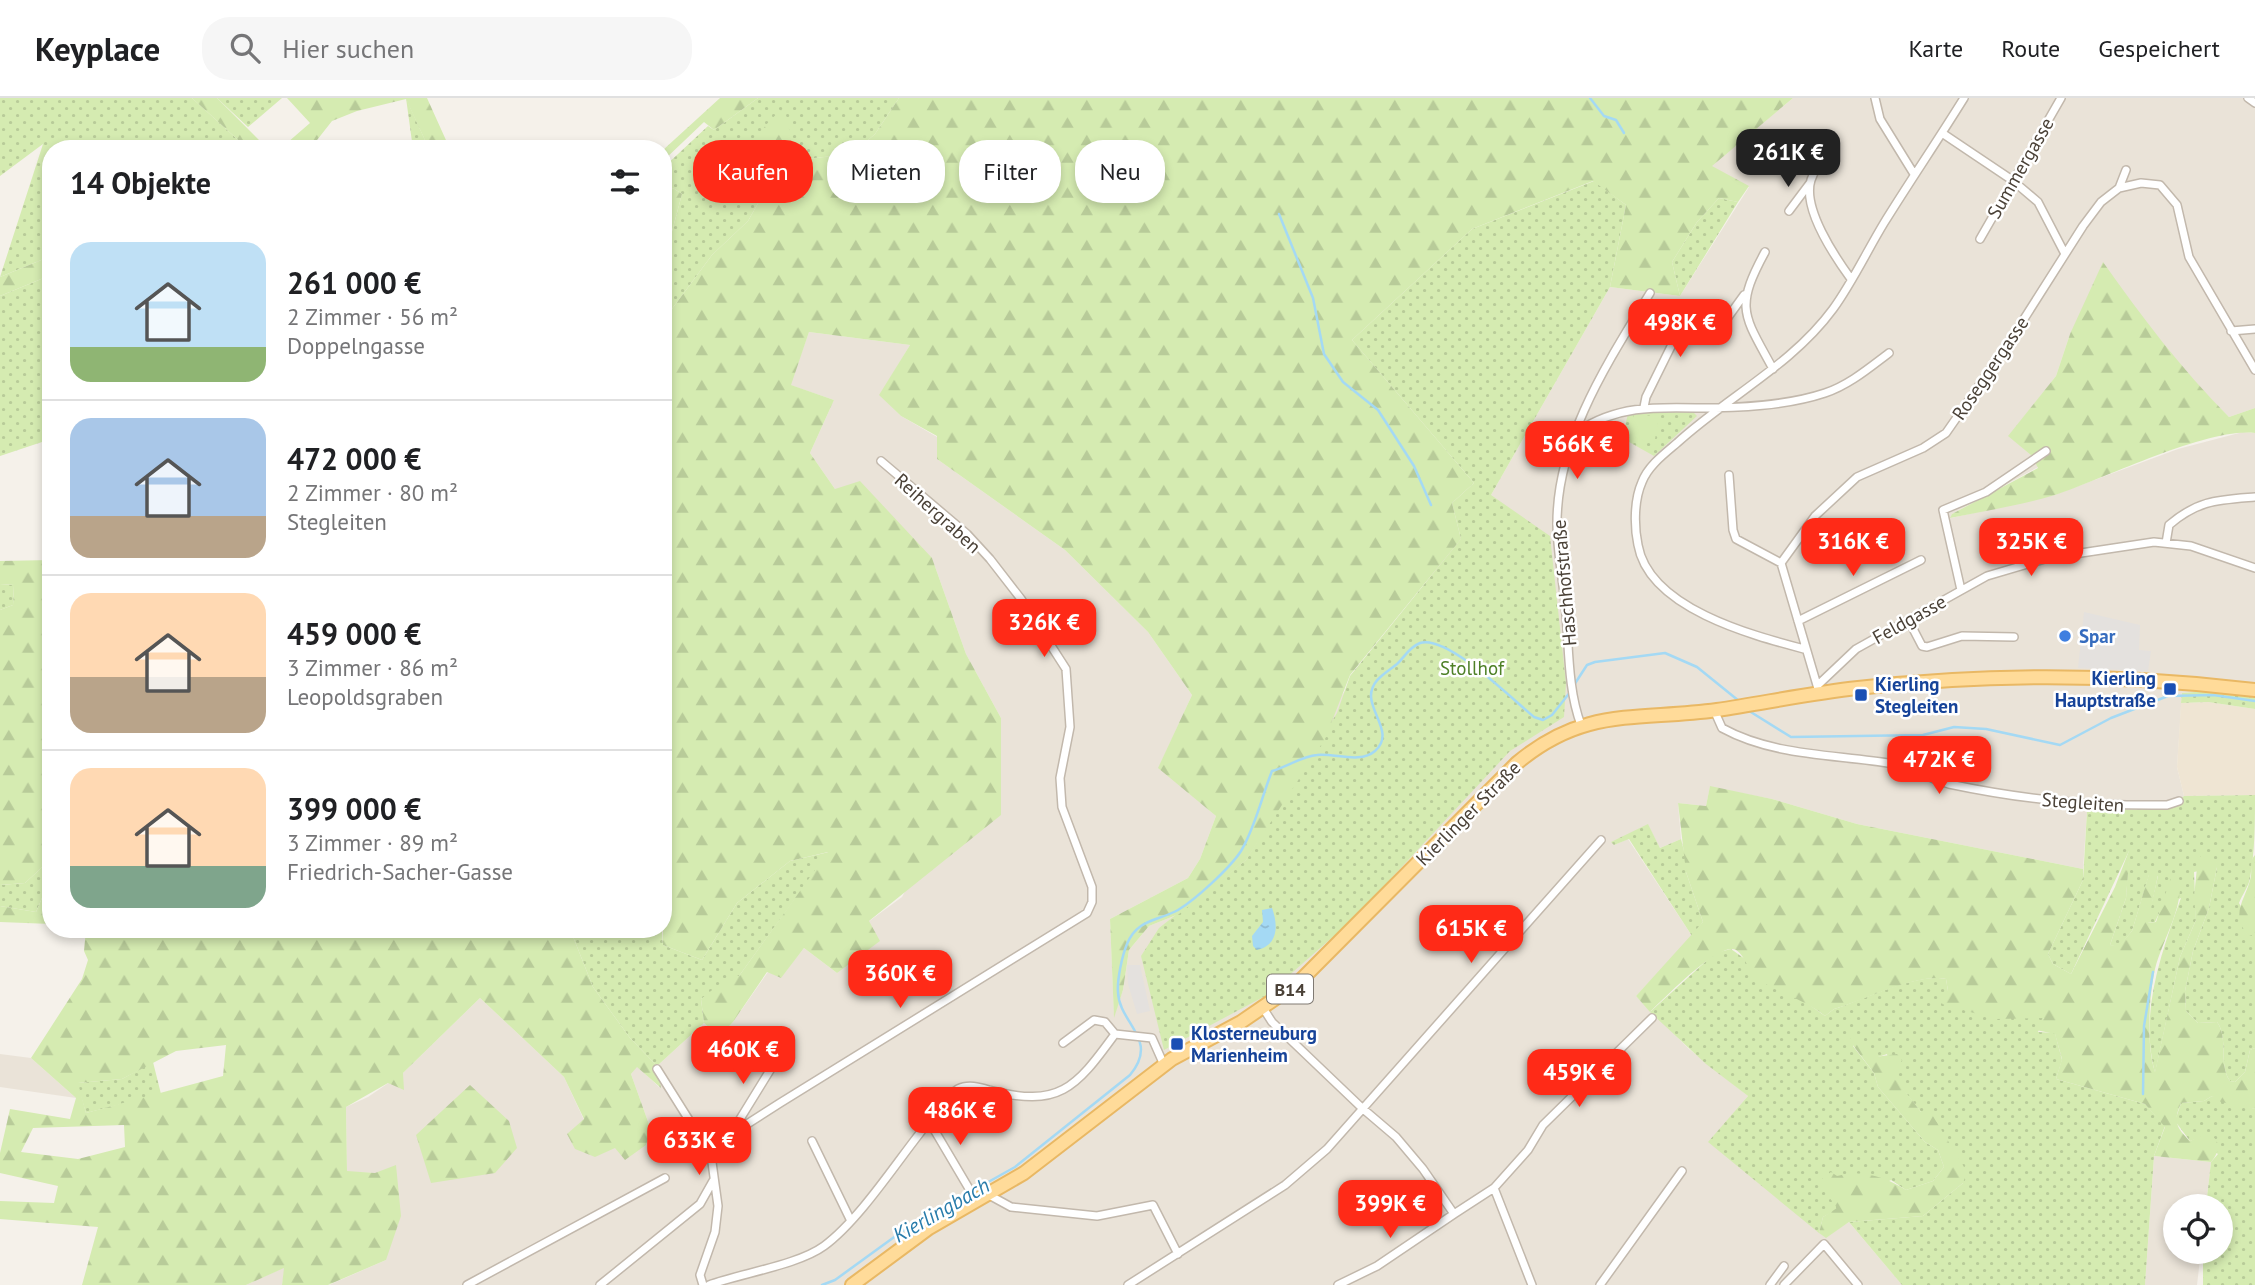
<!DOCTYPE html>
<html lang="de">
<head>
<meta charset="utf-8">
<style>
	body { margin:0; font-family:"PT Sans",sans-serif; background:#f6f6f6; color:#202124; height:100vh; display:flex; flex-direction:column; font-size:26px; white-space:nowrap }
	* { box-sizing:border-box; margin:0 }
	p { font-size:23px; color:#757577 }
	.icon { flex:none; width:38px; height:38px; fill:none; stroke:currentColor; stroke-width:2; stroke-linecap:round; stroke-linejoin:round }
	.map { position:relative; flex:1; overflow:hidden }
	.panel { position:absolute; left:42px; top:42px; width:630px; height:798px; display:flex; flex-direction:column; background:#fff; border-radius:28px; box-shadow:0 4px 10px #0003 }
	.panel>* { flex:none }
	.banner { position:absolute; left:693px; top:42px; width:665px; height:63px; display:flex; gap:14px }
	.fabs { position:absolute; left:2163px; top:1096px; display:grid; gap:14px }
	.fabs a { display:grid; place-items:center; width:70px; height:70px; border-radius:50%; background:#fff; box-shadow:0 4px 10px #0003; font-size:35px }
	.price { position:absolute; translate:-50% -60px; padding:0 16px; border-radius:14px; background:#ff2a17; color:#fff; font-size:23px; line-height:46px; filter:drop-shadow(0 2px 4px #0008) }
	.price::after { content:''; position:absolute; left:50%; top:42px; width:21px; height:16px; margin-left:-10px; background:inherit; clip-path:polygon(0 0,100% 0,50% 100%) }
	.price.on { background:#222; color:#fff }
	ul { padding:0; list-style:none }
	li { display:flex; align-items:center; gap:21px; height:175px; padding:0 28px }
	li+li { border-top:2px solid #e0e0e0 }
	li span { display:grid; place-items:center; flex:none; width:196px; height:140px; border-radius:21px; color:#555 }
	li>.icon { margin-inline-start:auto }
	span .icon { width:84px; height:84px; fill:#fffc; stroke-width:1 }
	li b { font-size:30px }
	h2 { display:flex; justify-content:space-between; align-items:center; height:84px; padding:0 28px; font-size:30px }
	.chip { padding:0 24px; border-radius:28px; background:#fff; box-shadow:0 4px 10px #0003; font-size:24px; line-height:63px }
	.chip.on { background:#ff2a17; color:#fff }
	header { display:flex; align-items:center; gap:42px; box-sizing:border-box; height:98px; padding:0 35px; background:#fff; border-bottom:2px solid #e0e0e0 }
	header strong { font-size:33px }
	nav { display:flex; gap:38px; margin-inline-start:auto; font-size:24px }
	.search { width:490px; height:63px; background:#f6f6f6; display:flex; align-items:center; gap:18px; box-sizing:border-box; padding:0 24px; border-radius:28px; color:#757577; font-size:26px }
	.map>svg:first-child { display:block }
</style>
</head>
<body>
<header>
<strong>Keyplace</strong>
<div class="search"><svg class="icon" aria-label="search" viewBox="0 0 24 24"><circle cx="10" cy="10" r="6"/><path d="M15 15l6 6"/></svg>Hier suchen</div>
<nav><a>Karte</a><a>Route</a><a>Gespeichert</a></nav>
</header>
<div class="map">
<svg width="2255" height="1187" viewBox="0 0 2255 1187">
	<defs>
		<pattern id="grass-dots" width="8" height="8" patternUnits="userSpaceOnUse" patternTransform="scale(1.75)"><rect width="8" height="8" fill="#d5ebb1"/><path d="M2 2h.1M6 6h.1" fill="none" stroke="#b8cb99" stroke-width="1.8" stroke-linecap="round"/></pattern>
		<pattern id="forest-firs" width="22" height="20" patternUnits="userSpaceOnUse" patternTransform="scale(1.75)"><rect width="22" height="20" fill="#d5ebb1"/><path d="M5 1l3.5 6h-7zM16 11l3.5 6h-7z" fill="#b8cb99"/></pattern>
		<pattern id="water-ripples" width="26" height="14" patternUnits="userSpaceOnUse" patternTransform="scale(1.75)"><rect width="26" height="14" fill="#a4d9f4"/><path d="M2 4q2-2 4 0t4 0M15 11q2-2 4 0t4 0" fill="none" stroke="#8fbbd2"/></pattern>
	</defs>
	<rect width="100%" height="100%" fill="#f5f1ea"/>
	<path fill="#eae3d8" d="M1793,0h462v310l-26,9 -34,-34 -50,-59 -13,-20 -62,30 -14,42 -47,60 23,20 6,11 -86,47 -1,4 103,-23 124,-46 65,-17 12,1v264l-47,-6 -26,2 -5,74 7,29 -14,12 -83,3 -4,58 -226,-45 -85,-25 -62,-12 -4,19 -28,-3 3,36 -21,9 -12,-23 -34,20 14,-6 64,97 -56,60 53,53 59,47 -39,46 116,95 24,-15 53,63h-1573l57,-25 -11,-87 -28,-1 -1,-65 22,-10 35,-24 77,-75 84,79 20,43 67,10 -20,-56 6,-8 22,21 -2,-21 47,-43 15,14 14,-15 35,-50 13,5 23,-29 33,25 31,-51 34,-25 99,-179 -35,-64 -34,-96 -97,-69 -25,-36 24,-53 -44,-15 19,-53 101,13 -30,50 21,21 36,21v22l128,91 83,82 44,63 -33,72 57,49 -16,43 -12,19 -78,41 4,96 9,-25 6,-40 20,-24 30,-12 312,-419 119,-208 70,9 69,-109 -38,-21z
		M0,956l31,4 45,40 -76,-11z
		M2154,1058l57,6 -5,44h-31v45h26l-4,34h-52z
		M285,1169l-3,18h-36z"/>
	<path fill="#efe5d3" d="M2208,604l47,7v86l-71,1 -7,-29 4,-64z"/>
	<path fill="url(#grass-dots)" d="M0,0h192l56,51h-197v107l-51,21 43,-133 -43,32z
		M217,0h65l-34,29z
		M406,0l23,51h-16z
		M758,0h141l-24,36 -23,20 -46,5 -27,17 -3,-3 10,-58 -21,76 -17,30 -36,34 -49,66v-56l19,-71 -9,-6 -10,4v-24l45,-42 6,4z
		M1594,83l32,24 -16,82 -119,208 59,41 16,147 -2,34 -54,34 -157,168 -86,76 -103,55 -23,-94 18,-28 87,-68 91,-147 13,-37 111,-137 -9,-36 22,-20 -122,-143 120,-111z
		M1719,100l19,4 -58,94 -8,-34 25,-40z
		M51,177v164l-51,17v-160z
		M1643,314h50l4,4 -43,40 -32,-18 6,-24z
		M0,486l14,1 -1,20 -13,5z
		M2207,593l48,7v11l-47,-7 -27,1 1,-10z
		M2255,697c0,28 0,56 -5,83 -1,8 -8,17 -11,25l16,31v114l-5,2 -5,22 -10,10 -5,-1c-12,-17 -1,-43 -13,-59l-19,1 -12,-12 -1,-20 8,-40 16,-43 8,-41 -23,5 2,48 -16,37 -25,116c-16,-60 6,-119 26,-175l-19,9 -7,15 -8,1 11,-47 -9,-1 -17,56 -13,16 -9,-2 16,-47 3,-47 -58,123 -18,-10 -5,-10 35,-74 4,-69 83,-3 14,-12z
		M1648,726l12,24 21,-9 6,24 -1,9 17,50 -11,14 -63,-97 -15,6 -3,-3z
		M829,754l-90,124 -38,23 3,24 -47,43 -27,-28 -37,-51 -23,-58h92l1,16 39,15 35,-57 53,-42z
		M51,761v30l-9,9 -6,14 -36,-6v-21l25,-2z
		M1731,851l94,67 9,-7c29,-9 84,-37 112,-30l2,12 96,27 -6,14 17,1 7,27 -6,19 89,25 20,22 -11,30 -9,129h-243l-53,-63 74,-6 40,-33 -42,-71 -28,-35 -6,-23 -12,4 -22,-22v10l21,27 4,14 47,55 13,8 6,17 -11,14 -27,9 -15,-10 -68,37 -4,16 -111,-91 40,-46 -42,-32 -56,-52 65,-59z
		M153,964l8,32 -75,19 -9,-30 45,-4z
		M2212,998l43,13v176h-52v-34h18v-45h-15l5,-44 7,-8 -22,-15 -6,2 -15,-20 6,-18 23,-2z"/>
	<path fill="url(#forest-firs)" fill-rule="evenodd" d="M192,0h25l51,51h-20z
		M287,0h140l23,51h-21l-23,-50 -49,12 -25,10 -22,28h-30l30,-26z
		M720,0h38l-44,32 -10,-8 -41,39v-11z
		M899,0h894l-81,68 37,20 -11,16 -19,-4 -22,24 -25,40 8,34 -70,-9 16,-82 -33,-24 -121,48 -120,111 122,143 -22,20 9,36 -111,136 -25,64 -79,121 -67,54 -30,12 -20,24 -6,40 -9,28 -4,-99 78,-41 12,-19 16,-43 -58,-48 34,-73 -44,-63 -83,-82 -128,-91v-23l-36,-20 -22,-21 31,-50 -101,-13 -18,53 43,15 -24,53 25,36 25,-8 72,77 34,96 35,64v97l-132,106 11,20 -43,32 -33,-25 -23,30 -14,-6 -34,50 -14,15 -15,-14 -3,-24 31,-25 7,2 89,-124 -38,9 -53,42 -35,57 -39,-15v-624l49,-66 36,-34 17,-30 -10,-1c-6,-40 -4,-53 26,-80l5,5 7,32 -17,25 3,4 27,-17 46,-5 23,-20z
		M673,90l9,6 -19,71v-73z
		M51,158v19l-51,21v-19z
		M2103,164c39,55 78,107 126,155l26,-9v25c-47,-6 -151,46 -200,62 -33,10 -70,16 -105,23l2,-4 86,-46 -6,-12 -24,-20 48,-60 14,-42z
		M51,462v299l-26,24 -25,2v-275l13,-5 1,-20 -14,-1v-23z
		M1710,688l62,13 85,25 226,45v11l-35,74 5,10 18,10 44,-87 15,-39 -4,50 -16,47 9,1 13,-15 17,-57 9,1 -10,48 8,-1 15,-45 9,3c2,32 -17,58 -25,89 -6,27 -9,76 0,103l25,-115 16,-37 -2,-23 4,-39 5,-3 14,12 -8,41 -16,43 -8,40 1,20 12,12 19,-1c12,16 1,42 13,59l5,1 10,-10 5,-22 5,-2v61l-34,-7 -9,-6 -8,5 -23,2c-8,18 -5,25 9,38l17,-8c15,7 13,18 4,29l-57,-6 11,-29 -20,-23 -89,-25 6,-20 -7,-25 -19,-4 8,-12 -49,1 -53,-15 6,-13 -2,-12c-26,-7 -84,22 -112,30l-9,7c-20,-16 -44,-22 -66,-36 -11,-7 -13,-24 -23,-30 -17,-9 -73,50 -86,62l-14,-16 67,-74 -17,-50 -8,-69 28,3z
		M2255,757v79l-6,2c-21,-22 -2,-38 2,-60 1,-9 -2,-14 4,-21z
		M51,791v35l-51,-2v-16l36,6 6,-14z
		M86,831h484l23,58 37,51 27,28 4,22 -24,-21 -6,7 20,56 -5,15 -21,15 -10,-12 -20,9 -20,-8 -8,-15 17,-15 -20,-42 -84,-79 -77,75 1,17 -16,-7 -42,24 1,64 28,2 21,-8 5,51 -15,44 -58,25h-46l2,-17 -38,17h-164l16,-58 -98,-8v-18l54,2 4,-17 -58,-13v-20l10,-44 60,10 6,-21 -45,-40 51,-79 6,-19 -4,-9zM226,947l-3,31 -137,37 -8,-30 44,-4 54,-28zM124,1027l1,22 -47,12 -57,-7 12,-24z
		M1853,937l22,22 22,-3 5,6 -8,17 27,35 10,1 36,59 -4,11 -40,33 -74,6 -23,16 -7,-5 4,-16 14,-9 -19,-26 13,-10 6,4c25,-7 49,1 69,14l27,-9 11,-14 -6,-17 -13,-8 -47,-55 -4,-14 -25,-33z
		M470,987l39,36 8,27 -22,25 -64,10 -15,-48z"/>
	<path fill="#d5ebb1" d="M1634,317l25,1 -5,29 -28,-12z"/>
	<path fill="#e4e1de" d="M2084,514l56,13 -1,25 12,1 -3,20 -70,-3z
		M1127,867h13l10,46 -13,3 -9,-30z"/>
	<path fill="url(#water-ripples)" d="M1272,810c6,16 7,37 -15,42l-4,-4 -1,-10 11,-14 -1,-12z"/>
	<g fill="none" stroke-linecap="round" stroke-linejoin="round">
		<path stroke="#a4d9f4" stroke-width="2.5" d="M1590,0l14,18 12,4 8,13
			M1279,116l34,84 11,56 19,28 35,28 36,56 17,39
			M1574,587l13,-20 8,-3 70,-9 32,14 42,34
			M1746,611l45,28 132,-2 31,-8 32,2 74,16 51,-27 57,-22 45,-1 42,6
			M2143,996l1,-68 9,-54
			M822,1187l13,-5 73,-53 107,-60 115,-92c30,-36 -11,-51 -12,-83 -1,-12 4,-36 9,-48 10,-25 31,-23 51,-34 17,-10 52,-42 63,-59 14,-23 21,-55 31,-80 14,-4 31,-15 45,-16 18,-2 43,9 58,-4 19,-16 -4,-37 -4,-55 0,-16 15,-23 26,-32 8,-7 11,-16 23,-21 27,-9 93,57 114,74l9,3 9,-5 19,-24"/>
		<g stroke="#c2b8ac" stroke-width="10">
			<path id="street" d="M1875,0l5,21 34,55
				M2248,0l7,5
				M1942,35l70,47 26,22 27,52
				M1832,43c-7,12 -16,25 -21,39 -9,28 24,77 40,99
				M2119,90l7,-18
				M1789,113l21,-28
				M1980,141l81,-141
				M1765,154c-31,57 -21,63 8,117
				M1726,222l18,-25
				M2231,233l24,-2
				M1644,309l2,-10 46,-93
				M1579,333c37,-25 75,-24 118,-23 42,0 89,-2 128,-15 24,-8 44,-25 64,-40
				M1729,377l4,55 3,9 45,24
				M2166,445l3,-18c29,-25 49,-25 86,-28
				M1961,492l-18,-80 43,-18 60,-41
				M1798,523l123,-61
				M1909,523l13,25 5,1 35,-11 52,1
				M1804,551c-53,-14 -155,-41 -166,-104 -4,-19 -4,-45 4,-63 6,-16 22,-28 35,-39 50,-46 115,-78 156,-134 19,-26 34,-58 51,-86 26,-42 54,-83 80,-125
				M1818,587l38,-36 131,-73 61,-18 106,-16 37,4 64,22
				M1819,594l-38,-129 34,-47 42,-39 66,-29 23,-15 64,-92 73,-115 18,-24 18,-14 22,-5 19,2 17,20 12,52 66,113
				M1714,612l8,18c53,29 115,26 172,36 20,4 36,15 55,20 76,16 141,22 218,21l12,-4
				M1581,627c-13,-35 -12,-75 -15,-111 -2,-30 -9,-61 -9,-91 0,-84 51,-161 93,-230
				M1263,910l9,14 90,86 34,29 27,32 31,45 40,-26 38,97
				M1063,945l31,-23 11,2 10,12
				M657,971l54,86 7,51 -3,26 -15,43 3,10
				M929,1023l39,66
				M732,1034l48,-78
				M812,1043l38,78
				M711,1057l19,-20 50,-32 307,-190 5,-11v-15l-30,-80 -2,-29 10,-51 -4,-58 -45,-70 -31,-40 -23,-25 -86,-73
				M1494,1090l34,-38 15,-25 109,-107
				M989,1097l22,12 86,9 56,-11 25,49
				M467,1187l198,-107
				M600,1187l100,-81 13,-23
				M709,1187c33,-12 89,-20 115,-39 34,-25 70,-80 96,-113 12,-16 21,-33 38,-44 10,-5 21,-2 31,1 70,18 86,-1 126,-56l37,4 12,27
				M1128,1187l157,-100 42,-36 274,-309
				M1338,1187l39,-19 77,-52
				M1600,1187l82,-114
				M1770,1187l14,-19
				M1784,1187l40,-41 34,41"/>
		</g>
		<g stroke="#e9b864" stroke-width="16">
			<path id="primary" d="M852,1187l77,-57 95,-55 148,-114 69,-37 57,-39 219,-220c68,-57 121,-42 200,-53 47,-7 94,-17 141,-22 130,-15 267,-14 397,2"/>
		</g>
		<use href="#street" stroke="#fff" stroke-width="7"/>
		<use href="#primary" stroke="#ffdb99" stroke-width="12"/>
	</g>
	<circle fill="#3f7fe0" stroke="#fff" stroke-width="2.5" cx="2065" cy="538" r="7"/>
	<g fill="#1a4fb4" stroke="#fff" stroke-width="2.5">
		<rect x="2163" y="584" width="14" height="14" rx="3.5"/>
		<rect x="1854" y="590" width="14" height="14" rx="3.5"/>
		<rect x="1170" y="939" width="14" height="14" rx="3.5"/>
	</g>
	<g text-anchor="middle" dominant-baseline="central" stroke-width="5" stroke-linejoin="round" paint-order="stroke">
		<rect fill="#fff" stroke="#807a73" stroke-width="2" x="1267" y="876.5" width="46" height="29" rx="5"/>
		<g font-size="18" font-weight="bold" fill="#4a4137">
			<text x="1290" y="891">B14</text>
		</g>
		<g font-size="19" fill="#4a4137" stroke="#fff">
			<text transform="translate(2020 70) rotate(-60)">Summergasse</text>
			<text transform="translate(1990 270) rotate(-56)">Roseggergasse</text>
			<text transform="translate(938 415) rotate(42)">Reihergraben</text>
			<text transform="translate(1564 485) rotate(-95)">Haschhofstraße</text>
			<text transform="translate(1909 521) rotate(-29)">Feldgasse</text>
			<text transform="translate(2083 704) rotate(4)">Stegleiten</text>
			<text transform="translate(1468 715) rotate(-45)">Kierlinger Straße</text>
		</g>
		<g font-size="19" font-weight="bold" fill="#366cbe" stroke="#fff" text-anchor="start">
			<text x="2079" y="538">Spar</text>
		</g>
		<g font-size="19" fill="#4e8027" stroke="#fff">
			<text x="1472" y="570">Stollhof</text>
		</g>
		<g font-size="19" font-weight="bold" fill="#164399" stroke="#fff" text-anchor="start">
			<text x="2156" y="580" text-anchor="end">Kierling<tspan x="2156" dy="22">Hauptstraße</tspan></text>
			<text x="1875" y="586">Kierling<tspan x="1875" dy="22">Stegleiten</tspan></text>
			<text x="1191" y="935">Klosterneuburg<tspan x="1191" dy="22">Marienheim</tspan></text>
		</g>
		<g font-size="21" font-style="italic" fill="#287cab" stroke="#fff">
			<text transform="translate(941 1112) rotate(-30)">Kierlingbach</text>
		</g>
	</g>
</svg>
<div class="fabs">
<a><svg class="icon" aria-label="locate" viewBox="0 0 24 24"><circle cx="12" cy="12" r="6"/><path d="M12 2v4M12 18v4M2 12h4M18 12h4"/></svg></a>
</div>
<b class="price on" style="left:1788px;top:91px">261K €</b>
<b class="price" style="left:1680px;top:261px">498K €</b>
<b class="price" style="left:1577px;top:383px">566K €</b>
<b class="price" style="left:1853px;top:480px">316K €</b>
<b class="price" style="left:2031px;top:480px">325K €</b>
<b class="price" style="left:1044px;top:561px">326K €</b>
<b class="price" style="left:1939px;top:698px">472K €</b>
<b class="price" style="left:1471px;top:867px">615K €</b>
<b class="price" style="left:900px;top:912px">360K €</b>
<b class="price" style="left:743px;top:988px">460K €</b>
<b class="price" style="left:1579px;top:1011px">459K €</b>
<b class="price" style="left:960px;top:1049px">486K €</b>
<b class="price" style="left:699px;top:1079px">633K €</b>
<b class="price" style="left:1390px;top:1142px">399K €</b>
<div class="banner">
<a class="chip on">Kaufen</a>
<a class="chip">Mieten</a>
<a class="chip">Filter</a>
<a class="chip">Neu</a>
</div>
<section class="panel">
<h2>14 Objekte<svg class="icon" aria-label="filters" viewBox="0 0 24 24"><path d="M4 7h16M4 17h16"/><circle cx="9" cy="7" r="2"/><circle cx="15" cy="17" r="2"/></svg></h2>
<ul>
<li><span style="background:linear-gradient(#bfe0f5 75%,#8fb573 0)"><svg class="icon" aria-label="home" viewBox="0 0 24 24"><path d="M3 11l9-7 9 7M6 9v11h12V9"/></svg></span><div><b>261 000 €</b><p>2 Zimmer · 56 m²</p><p>Doppelngasse</p></div></li>
<li><span style="background:linear-gradient(#a9c7e8 70%,#b9a48a 0)"><svg class="icon" aria-label="home" viewBox="0 0 24 24"><path d="M3 11l9-7 9 7M6 9v11h12V9"/></svg></span><div><b>472 000 €</b><p>2 Zimmer · 80 m²</p><p>Stegleiten</p></div></li>
<li><span style="background:linear-gradient(#ffd9b3 60%,#b9a48a 0)"><svg class="icon" aria-label="home" viewBox="0 0 24 24"><path d="M3 11l9-7 9 7M6 9v11h12V9"/></svg></span><div><b>459 000 €</b><p>3 Zimmer · 86 m²</p><p>Leopoldsgraben</p></div></li>
<li><span style="background:linear-gradient(#ffd9b3 70%,#7fa58c 0)"><svg class="icon" aria-label="home" viewBox="0 0 24 24"><path d="M3 11l9-7 9 7M6 9v11h12V9"/></svg></span><div><b>399 000 €</b><p>3 Zimmer · 89 m²</p><p>Friedrich-Sacher-Gasse</p></div></li>
</ul>
</section>
</div>
</body>
</html>
